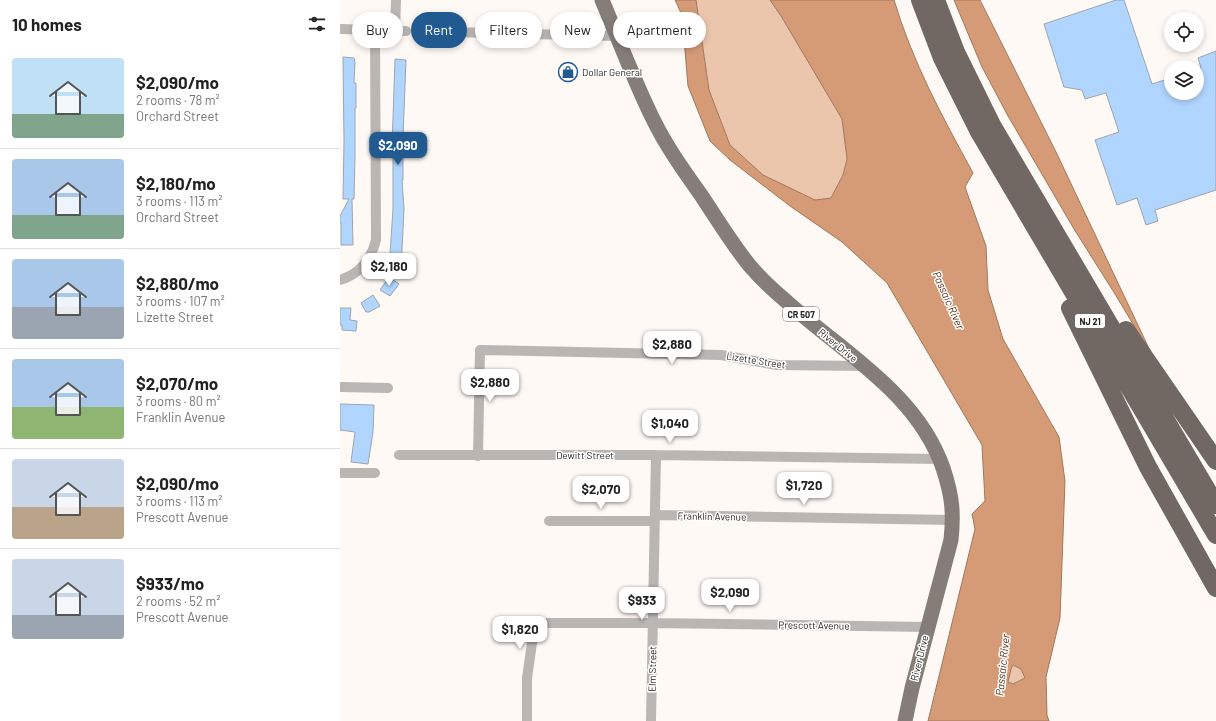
<!DOCTYPE html>
<html lang="en">
<head>
<meta charset="utf-8">
<style>
	body { margin:0; font-family:Barlow,sans-serif; background:#f6f6f6; color:#222; height:100vh; display:flex; flex-direction:column; font-size:15px; white-space:nowrap }
	* { box-sizing:border-box; margin:0 }
	p { font-size:13px; color:#767676 }
	.icon { flex:none; width:22px; height:22px; fill:none; stroke:currentColor; stroke-width:2; stroke-linecap:round; stroke-linejoin:round }
	.map { position:relative; flex:1; overflow:hidden }
	.details { display:flex; flex-direction:column; background:#fff; width:340px }
	.details>* { flex:none }
	.banner { position:absolute; left:12px; top:12px; width:380px; height:36px; display:flex; gap:8px }
	.controls { position:absolute; left:824px; top:12px; display:grid; gap:8px }
	.controls a { display:grid; place-items:center; width:40px; height:40px; border-radius:50%; background:#fff; box-shadow:0 2px 6px #0003; font-size:20px }
	.price { position:absolute; translate:-50% -34px; padding:0 9px; border-radius:8px; background:#fff; color:#222; font-size:13px; line-height:26px; filter:drop-shadow(0 1px 2px #0008) }
	.price::after { content:''; position:absolute; left:50%; top:24px; width:12px; height:9px; margin-left:-6px; background:inherit; clip-path:polygon(0 0,100% 0,50% 100%) }
	.price.on { background:#215991; color:#fff }
	ul { padding:0; list-style:none }
	li { display:flex; align-items:center; gap:12px; height:100px; padding:0 12px }
	li+li { border-top:1px solid #e0e0e0 }
	li span { display:grid; place-items:center; flex:none; width:112px; height:80px; border-radius:4px; color:#555 }
	li>.icon { margin-inline-start:auto }
	span .icon { width:48px; height:48px; fill:#fffc; stroke-width:1 }
	li b { font-size:17px }
	h2 { display:flex; justify-content:space-between; align-items:center; height:48px; padding:0 12px; font-size:17px }
	.tag { padding:0 14px; border-radius:18px; background:#fff; box-shadow:0 2px 6px #0003; font-size:14px; line-height:36px }
	.tag.on { background:#215991; color:#fff }
	main { display:flex; flex:1; min-height:0 }
	.map>svg:first-child { display:block }
</style>
</head>
<body>
<main>
<section class="details">
<h2>10 homes<svg class="icon" aria-label="filters" viewBox="0 0 24 24"><path d="M4 7h16M4 17h16"/><circle cx="9" cy="7" r="2"/><circle cx="15" cy="17" r="2"/></svg></h2>
<ul>
<li><span style="background:linear-gradient(#bfe0f5 70%,#7fa58c 0)"><svg class="icon" aria-label="home" viewBox="0 0 24 24"><path d="M3 11l9-7 9 7M6 9v11h12V9"/></svg></span><div><b>$2,090/mo</b><p>2 rooms · 78 m²</p><p>Orchard Street</p></div></li>
<li><span style="background:linear-gradient(#a9c7e8 70%,#7fa58c 0)"><svg class="icon" aria-label="home" viewBox="0 0 24 24"><path d="M3 11l9-7 9 7M6 9v11h12V9"/></svg></span><div><b>$2,180/mo</b><p>3 rooms · 113 m²</p><p>Orchard Street</p></div></li>
<li><span style="background:linear-gradient(#a9c7e8 60%,#9aa5b1 0)"><svg class="icon" aria-label="home" viewBox="0 0 24 24"><path d="M3 11l9-7 9 7M6 9v11h12V9"/></svg></span><div><b>$2,880/mo</b><p>3 rooms · 107 m²</p><p>Lizette Street</p></div></li>
<li><span style="background:linear-gradient(#a9c7e8 60%,#8fb573 0)"><svg class="icon" aria-label="home" viewBox="0 0 24 24"><path d="M3 11l9-7 9 7M6 9v11h12V9"/></svg></span><div><b>$2,070/mo</b><p>3 rooms · 80 m²</p><p>Franklin Avenue</p></div></li>
<li><span style="background:linear-gradient(#c9d6e8 60%,#b9a48a 0)"><svg class="icon" aria-label="home" viewBox="0 0 24 24"><path d="M3 11l9-7 9 7M6 9v11h12V9"/></svg></span><div><b>$2,090/mo</b><p>3 rooms · 113 m²</p><p>Prescott Avenue</p></div></li>
<li><span style="background:linear-gradient(#c9d6e8 70%,#9aa5b1 0)"><svg class="icon" aria-label="home" viewBox="0 0 24 24"><path d="M3 11l9-7 9 7M6 9v11h12V9"/></svg></span><div><b>$933/mo</b><p>2 rooms · 52 m²</p><p>Prescott Avenue</p></div></li>
</ul>
</section>
<div class="map">
<svg width="876" height="721" viewBox="0 0 876 721">
	<rect width="100%" height="100%" fill="#fff9f5"/>
	<path fill="#ecc5ad" d="M356,0h74l11,16 61,103 5,40 -4,16 -12,23 -16,2 -52,-25 -33,-30 -21,-55z
		M673,665l8,4 4,9 -12,6 -5,-2 3,-13z"/>
	<path fill="#d59b76" stroke="#a1785d" fill-rule="evenodd" d="M335,0h21l13,90 21,55 33,30 52,25 16,-2 12,-23 4,-16 -5,-40 -61,-103 -11,-16h124c19,63 48,116 79,173l-8,14 21,59 2,44 15,49 56,98 6,44 -5,137 -14,59 1,38 2,6h-121l47,-192 -3,-15 13,-13 -3,-56 -95,-162 -45,-41 -52,-36 -60,-46 -20,-19 -22,-55 -6,-71zM673,665l8,4 4,9 -12,6 -5,-2 3,-13z
		M614,0h26l76,152 98,207 -39,-65 -41,-65 -66,-113 -26,-49z"/>
	<path fill="#b0d5fe" stroke="#9ea5ac" d="M776,0h8l28,84 19,-6v15h26v-24l4,-1 -3,-10 18,-7v139l-61,20 3,11 -12,4 -9,-27 -20,7 -22,-65 24,-8 -13,-39 -21,6 -3,-9 -18,-3 -20,-63z
		M3,57l11,1 1,4 -1,21h2v25h-1v48l-1,43h-2l1,46h-12v-22h-1v-7l9,-17h-6l1,-57z
		M55,59l11,1 -3,77v43h-1l2,29 -3,61 -12,-1 4,-60v-50l-1,-11z
		M49,277l10,7 -9,12 -10,-6z
		M33,295l7,11 -11,6h-3l-5,-9z
		M0,308h11l-1,12 7,1 -1,10 -14,-1v-5h-2z
		M0,404l34,1 -1,27 -5,32 -17,-2 4,-30 -15,-2z"/>
	<g fill="none" stroke-linecap="round" stroke-linejoin="round">
		<path stroke="#bab6b3" stroke-width="10" d="M0,29l66,2
			M55,31l1,-31
			M110,32l168,4
			M0,280c20,-6 31,-20 36,-40l-1,-210
			M0,387l48,1
			M59,455h257l284,4
			M138,456l2,-106 241,5 56,10 87,1
			M0,473h35
			M315,515l298,5
			M209,521h105
			M187,721v-43l6,-42v-13h120l274,4
			M311,721l5,-266"/>
		<path stroke="#847d78" stroke-width="15" d="M262,0c17,40 32,81 51,119 13,27 31,52 48,76 16,24 31,49 49,71 11,13 23,24 36,35 56,51 131,92 157,167 9,27 11,44 8,72l-39,148 -7,33"/>
		<path stroke="#716863" stroke-width="18" d="M580,0l22,58 37,74 237,403
			M596,0l20,52 36,73 224,380
			M730,308l78,159 68,121
			M786,330l90,131"/>
	</g>
	<defs>
		<g id="shop-ring" transform="scale(1)"><circle r="9.5" fill="#fff" stroke="#215991" stroke-width="1.5"/><path d="M-5-2.5h2.3a2.7 3.5 0 0 1 5.4 0H5L5.5 6h-11ZM-1.5-2.5h3a1.5 2.3 0 0 0-3 0Z" fill="#215991"/></g>
	</defs>
	<g fill-rule="evenodd">
		<use href="#shop-ring" x="228" y="72"/>
	</g>
	<g text-anchor="middle" dominant-baseline="central" stroke-width="3" stroke-linejoin="round" paint-order="stroke">
		<g fill="#fff" stroke="#686664" stroke-width="1">
			<rect x="443" y="307" width="36" height="14" rx="3"/>
			<rect x="735" y="314" width="30" height="14" rx="3"/>
		</g>
		<g font-size="9" font-weight="bold" fill="#282522">
			<text x="461" y="314">CR 507</text>
			<text x="750" y="321">NJ 21</text>
		</g>
		<g font-size="10" fill="#282522" stroke="#fff" text-anchor="start">
			<text x="242" y="72">Dollar General</text>
		</g>
		<g font-size="10" fill="#282522" stroke="#fff">
			<text transform="translate(498 345) rotate(39)">River Drive</text>
			<text transform="translate(416 360) rotate(9)">Lizette Street</text>
			<text x="245" y="455">Dewitt Street</text>
			<text transform="translate(372 516) rotate(1)">Franklin Avenue</text>
			<text transform="translate(474 625) rotate(1)">Prescott Avenue</text>
			<text transform="translate(579 658) rotate(-76)">River Drive</text>
			<text transform="translate(312 669) rotate(-89)">Elm Street</text>
		</g>
		<g font-size="11" font-style="italic" fill="#552e12" stroke="#fff">
			<text transform="translate(609 300) rotate(66)">Passaic River</text>
			<text transform="translate(662 665) rotate(-84)">Passaic River</text>
		</g>
	</g>
</svg>
<div class="controls">
<a><svg class="icon" aria-label="locate" viewBox="0 0 24 24"><circle cx="12" cy="12" r="6"/><path d="M12 2v4M12 18v4M2 12h4M18 12h4"/></svg></a>
<a><svg class="icon" aria-label="layers" viewBox="0 0 24 24"><path d="M12 4l9 5-9 5-9-5zM3 14l9 5 9-5"/></svg></a>
</div>
<b class="price on" style="left:58px;top:166px">$2,090</b>
<b class="price" style="left:49px;top:287px">$2,180</b>
<b class="price" style="left:332px;top:365px">$2,880</b>
<b class="price" style="left:150px;top:403px">$2,880</b>
<b class="price" style="left:330px;top:444px">$1,040</b>
<b class="price" style="left:464px;top:506px">$1,720</b>
<b class="price" style="left:261px;top:510px">$2,070</b>
<b class="price" style="left:390px;top:613px">$2,090</b>
<b class="price" style="left:302px;top:621px">$933</b>
<b class="price" style="left:180px;top:650px">$1,820</b>
<div class="banner">
<a class="tag">Buy</a>
<a class="tag on">Rent</a>
<a class="tag">Filters</a>
<a class="tag">New</a>
<a class="tag">Apartment</a>
</div>
</div>
</main>
</body>
</html>
